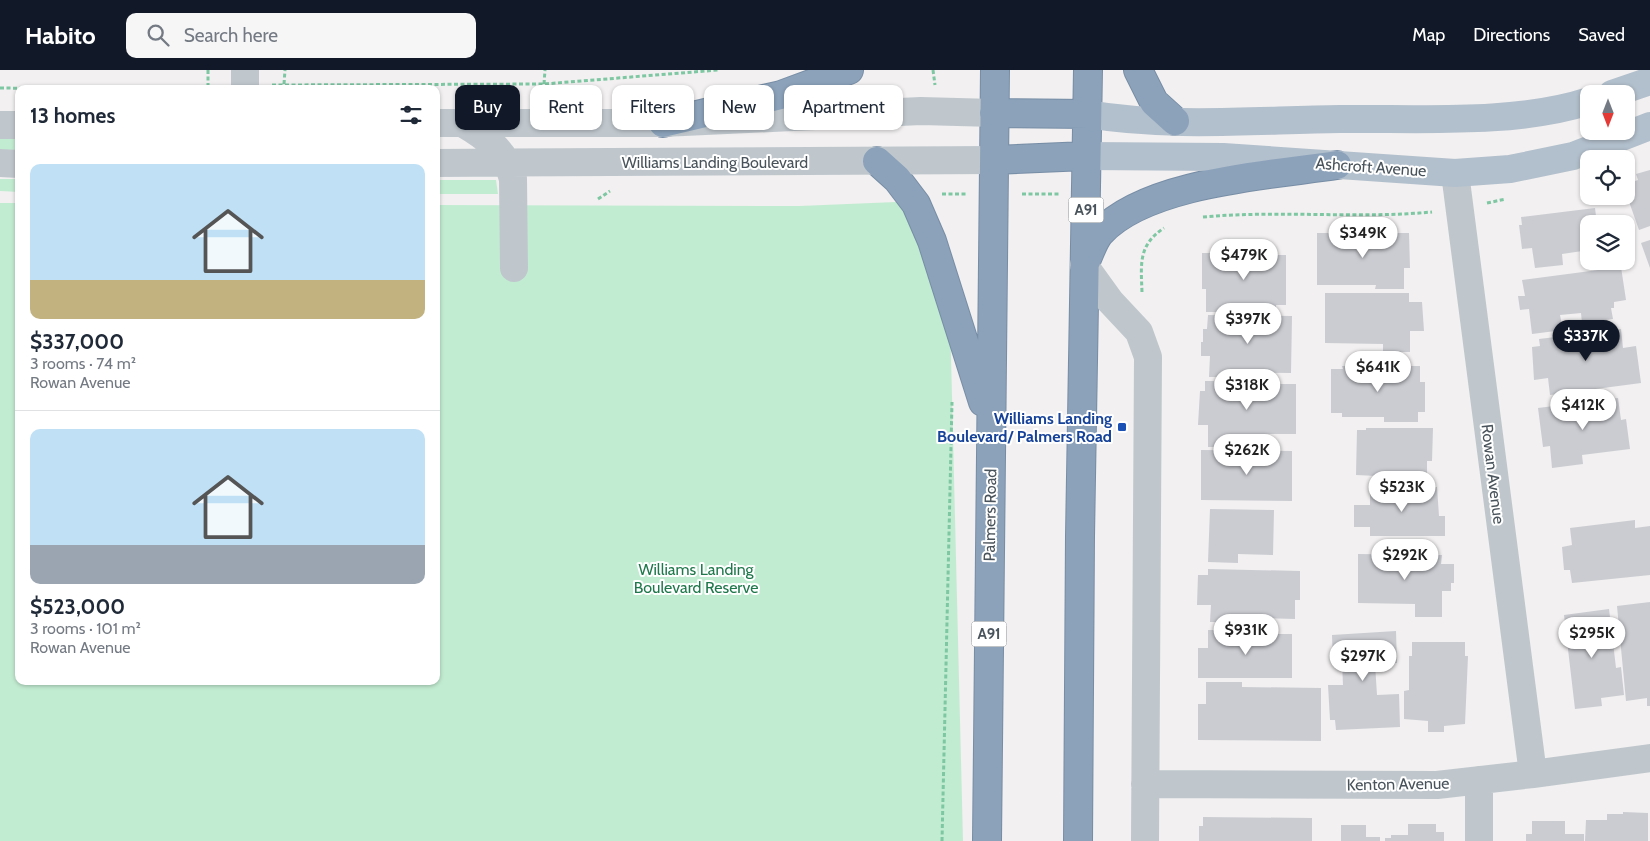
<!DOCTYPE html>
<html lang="en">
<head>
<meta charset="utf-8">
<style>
	body { margin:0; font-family:Cabin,sans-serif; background:#f6f6f7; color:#1f2937; height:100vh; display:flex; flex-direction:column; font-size:19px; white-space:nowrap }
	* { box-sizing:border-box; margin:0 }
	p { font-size:16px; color:#747a83 }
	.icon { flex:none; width:28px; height:28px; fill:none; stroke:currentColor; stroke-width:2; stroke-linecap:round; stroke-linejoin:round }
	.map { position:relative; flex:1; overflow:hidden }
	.sheet { position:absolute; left:15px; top:15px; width:425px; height:600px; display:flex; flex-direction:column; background:#fff; border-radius:10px; box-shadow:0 1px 4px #0004 }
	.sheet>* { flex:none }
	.guide { position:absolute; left:455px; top:15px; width:475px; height:45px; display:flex; gap:10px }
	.needle { width:32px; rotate:180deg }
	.fabs { position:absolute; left:1580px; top:15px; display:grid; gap:10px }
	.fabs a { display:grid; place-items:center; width:55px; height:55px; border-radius:10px; background:#fff; box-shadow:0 1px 4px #0004; font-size:25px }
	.price { position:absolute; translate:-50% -42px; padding:0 11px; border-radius:18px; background:#fff; color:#222; font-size:16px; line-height:32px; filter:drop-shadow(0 1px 2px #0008) }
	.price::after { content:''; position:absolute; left:50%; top:30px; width:15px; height:11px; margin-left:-8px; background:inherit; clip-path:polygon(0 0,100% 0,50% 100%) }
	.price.active { background:#111827; color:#fff }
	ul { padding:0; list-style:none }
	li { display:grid; align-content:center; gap:10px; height:265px; padding:0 15px }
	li+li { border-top:1px solid #e0e1e3 }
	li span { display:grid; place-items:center; height:155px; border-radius:10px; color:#555 }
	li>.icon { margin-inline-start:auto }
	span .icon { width:90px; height:90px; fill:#fffc; stroke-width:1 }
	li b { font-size:21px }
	h2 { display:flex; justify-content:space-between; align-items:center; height:60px; padding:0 15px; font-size:21px }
	.chip { padding:0 18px; border-radius:10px; background:#fff; box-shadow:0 1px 4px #0004; font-size:18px; line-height:45px }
	.chip.active { background:#111827; color:#fff }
	header { display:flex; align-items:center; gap:30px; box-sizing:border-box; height:70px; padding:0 25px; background:#111827; color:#fff }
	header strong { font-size:24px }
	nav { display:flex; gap:28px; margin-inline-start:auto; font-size:18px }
	.search { width:350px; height:45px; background:#f6f6f7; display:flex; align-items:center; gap:12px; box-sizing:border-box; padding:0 18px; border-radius:10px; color:#747a83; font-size:19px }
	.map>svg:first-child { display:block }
</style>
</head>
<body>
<header>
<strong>Habito</strong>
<div class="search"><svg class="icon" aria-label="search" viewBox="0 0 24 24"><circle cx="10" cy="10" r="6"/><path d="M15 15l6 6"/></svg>Search here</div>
<nav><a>Map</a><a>Directions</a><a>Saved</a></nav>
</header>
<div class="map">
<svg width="1650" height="771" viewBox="0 0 1650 771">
	<rect width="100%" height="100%" fill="#f2f0f0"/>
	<path fill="#c2ecd2" d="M0,63h19v21h-19z
		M0,109h19v13l-19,-1z
		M436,110h60l2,14h-62z
		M896,132l17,12 37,101 13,526h-963v-638h19v478h417v-476l363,1z"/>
	<path fill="#caccd2" d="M1650,100v56l-11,4 -13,-37v-9l12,-4 -2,-6z
		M1595,138l2,16h-8v26l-27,4 1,11 -28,3 -3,-20 -10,1 -3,-24h3l-1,-8z
		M1317,163h92l1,35h-6v21h-29l1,-4h-59z
		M1650,170v28l-9,-25z
		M1202,183h73v2h11v50h-10v2l-40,1v4h-30v-23h-4z
		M1621,197l5,33 -12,2v6h-3l2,11 -31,4 -1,-10 -21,2 3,15 -31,4 -3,-25 -9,1 -2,-14h7l-3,-16z
		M1325,223h84v9h13l2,29h-14v21h-27v-8l-58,-1z
		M1208,245l84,1 -1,57 -56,-1v5h-26l1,-21h-9v-14h2v-13h4z
		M1621,259l2,19 13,-2 5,37 -91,12 -2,-17 -14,2 -2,-33 8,-1 -1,-7z
		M1342,296h78v16h5v30h-7v10h-34v-5h-42v-4h-11v-44h12z
		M1205,311h9v3h82v50h-61v13h-27v-22h-10l2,-34h5z
		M1618,328l3,22 5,-1 4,30 -48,6 1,9 -31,4 -2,-22 -7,1 -5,-39z
		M1366,358h67l-1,33h-5v22h-28v-6l-43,-2 1,-45h9z
		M1201,380l91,1v50l-91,-1z
		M1418,417h19l2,29h6v20h-75v-9h-16v-22h16v-16h48z
		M1210,439l64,1 -1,45 -35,-1v9l-30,-1z
		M1635,450v8l15,-2v49l-78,8 -2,-13h-6l-2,-23 10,-2 -2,-17z
		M1358,484l84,1 -1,9h13v19h-3v8h-9v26h-27v-13l-57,-1z
		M1208,499l92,2v29h-5v19l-59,-2v5h-26l1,-17h-14l1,-30h10z
		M1650,532v104h-3v-8l-21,3 -9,-95z
		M1609,539l7,59 5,-1 3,28 -23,3 1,8 -27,3 -11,-94z
		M1208,560h18v4h66v44h-94v-30h10z
		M1396,561l1,32 -22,1 2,31 22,-1 1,33 -64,3 -1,-10h-5l-2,-35h15l-1,-23h-9l-1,-27z
		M1412,572h53v14h3l-3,68 -21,2v6h-16v-11l-24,-2v-28l5,-1v-34h3z
		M1206,612h36v5l79,1v53l-123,-1v-36h8z
		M1623,742l25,1v28h-63l1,-21h21v-6h16z
		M1203,747l109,1v23h-113v-15h4z
		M1532,751h33v13h19v7h-58v-7h6z
		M1408,754h28v8h8v9h-59v-3h6v-3h17z
		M1341,755h25v12h14v4h-39z"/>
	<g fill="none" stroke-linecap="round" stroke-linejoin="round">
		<g stroke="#778da6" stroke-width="30">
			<path id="highway" d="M1138,0l16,32 21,19
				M994,43l93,1
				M663,53l118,-28 68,-25
				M994,90l92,-4
				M877,91l20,18 19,25 16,37 51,161
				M1086,191c4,-9 8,-21 14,-28 47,-51 171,-58 237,-68
				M987,771l8,-771
				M1078,771l2,-305 8,-466"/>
		</g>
		<path stroke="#7dc7a2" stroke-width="3" stroke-dasharray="4 2.5" stroke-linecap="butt" d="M208,0v19
			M933,0l2,15
			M284,14l1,-14
			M544,14l1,-14
			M272,15l272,-1 174,-14
			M0,18l97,1
			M942,124h24
			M1022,124h37
			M598,129l12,-8
			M1487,133l19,-4
			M1203,147c76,-7 153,2 229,-5
			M1142,222c-1,-28 -4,-47 22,-64
			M942,771l10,-439"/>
		<path stroke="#bfc7cd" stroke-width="28" d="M245,0v19
			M436,53h227l258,-12 73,2
			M462,53c24,14 44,28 51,56l1,89
			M0,55h19
			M0,93l19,1
			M436,93l558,-3
			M1455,103l78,601
			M1084,195l26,36 29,31 9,25 -3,484
			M1479,710v61
			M1145,714l292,1 96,-11 117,-16"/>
		<path stroke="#b2bfcc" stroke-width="28" d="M1612,24l38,-13
			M1087,44c83,14 169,6 253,5 77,-1 176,6 249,-18
			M1086,86l137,1 232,16 55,-4 63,-13 77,-30"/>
		<use href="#highway" stroke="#8ba2ba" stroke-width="28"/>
	</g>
	<rect fill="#1a4fb4" stroke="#fff" stroke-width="2" x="1117" y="352" width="10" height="10" rx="2.5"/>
	<g text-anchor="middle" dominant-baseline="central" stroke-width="4" stroke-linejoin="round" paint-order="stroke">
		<g fill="#fff" stroke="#80878c" stroke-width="1">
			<rect x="1068.5" y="127.5" width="35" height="25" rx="4"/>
			<rect x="971.5" y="551.5" width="35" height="25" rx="4"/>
		</g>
		<g font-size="15" font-weight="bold" fill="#49535b">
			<text x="1086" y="140">A91</text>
			<text x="989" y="564">A91</text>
		</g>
		<g font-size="16" fill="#49535b" stroke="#fff">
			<text x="715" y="92">Williams Landing Boulevard</text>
			<text transform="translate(1371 97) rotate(4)">Ashcroft Avenue</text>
			<text transform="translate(1493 404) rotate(83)">Rowan Avenue</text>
			<text transform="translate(990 445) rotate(-89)">Palmers Road</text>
			<text transform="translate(1398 714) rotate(-1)">Kenton Avenue</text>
		</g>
		<g font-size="16" font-weight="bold" fill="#164399" stroke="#fff" text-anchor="end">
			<text x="1112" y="348">Williams Landing<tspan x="1112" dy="18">Boulevard/ Palmers Road</tspan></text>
		</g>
		<g font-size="16" fill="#1f784b" stroke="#fff">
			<text x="696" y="499">Williams Landing<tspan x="696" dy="18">Boulevard Reserve</tspan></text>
		</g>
	</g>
</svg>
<div class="fabs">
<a><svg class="needle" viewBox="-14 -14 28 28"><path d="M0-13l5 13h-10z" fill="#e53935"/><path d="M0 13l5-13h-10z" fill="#747a83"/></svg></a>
<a><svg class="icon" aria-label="locate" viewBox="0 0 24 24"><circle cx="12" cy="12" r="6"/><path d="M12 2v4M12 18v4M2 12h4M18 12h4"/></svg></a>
<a><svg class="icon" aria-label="layers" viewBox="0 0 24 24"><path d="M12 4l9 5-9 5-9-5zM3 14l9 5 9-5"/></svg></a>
</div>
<b class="price" style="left:1363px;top:189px">$349K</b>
<b class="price" style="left:1244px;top:211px">$479K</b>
<b class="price" style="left:1248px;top:275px">$397K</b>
<b class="price active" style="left:1586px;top:292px">$337K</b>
<b class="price" style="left:1378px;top:323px">$641K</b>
<b class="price" style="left:1247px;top:341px">$318K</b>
<b class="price" style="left:1583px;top:361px">$412K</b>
<b class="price" style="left:1247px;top:406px">$262K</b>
<b class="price" style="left:1402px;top:443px">$523K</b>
<b class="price" style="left:1405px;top:511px">$292K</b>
<b class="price" style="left:1246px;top:586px">$931K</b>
<b class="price" style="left:1592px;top:589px">$295K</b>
<b class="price" style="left:1363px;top:612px">$297K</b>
<div class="guide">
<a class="chip active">Buy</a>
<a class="chip">Rent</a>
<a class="chip">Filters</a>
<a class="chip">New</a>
<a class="chip">Apartment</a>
</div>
<section class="sheet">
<h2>13 homes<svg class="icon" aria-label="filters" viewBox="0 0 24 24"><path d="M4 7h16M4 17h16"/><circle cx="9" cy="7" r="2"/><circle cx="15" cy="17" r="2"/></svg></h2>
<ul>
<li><span style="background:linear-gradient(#bfe0f5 75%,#c2b280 0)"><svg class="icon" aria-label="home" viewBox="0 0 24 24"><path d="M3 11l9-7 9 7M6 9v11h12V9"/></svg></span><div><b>$337,000</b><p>3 rooms · 74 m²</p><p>Rowan Avenue</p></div></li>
<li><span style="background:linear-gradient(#bfe0f5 75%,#9aa5b1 0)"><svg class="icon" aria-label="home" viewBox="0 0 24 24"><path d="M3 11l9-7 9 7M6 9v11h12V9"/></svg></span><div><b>$523,000</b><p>3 rooms · 101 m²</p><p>Rowan Avenue</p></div></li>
</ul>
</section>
</div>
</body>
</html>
